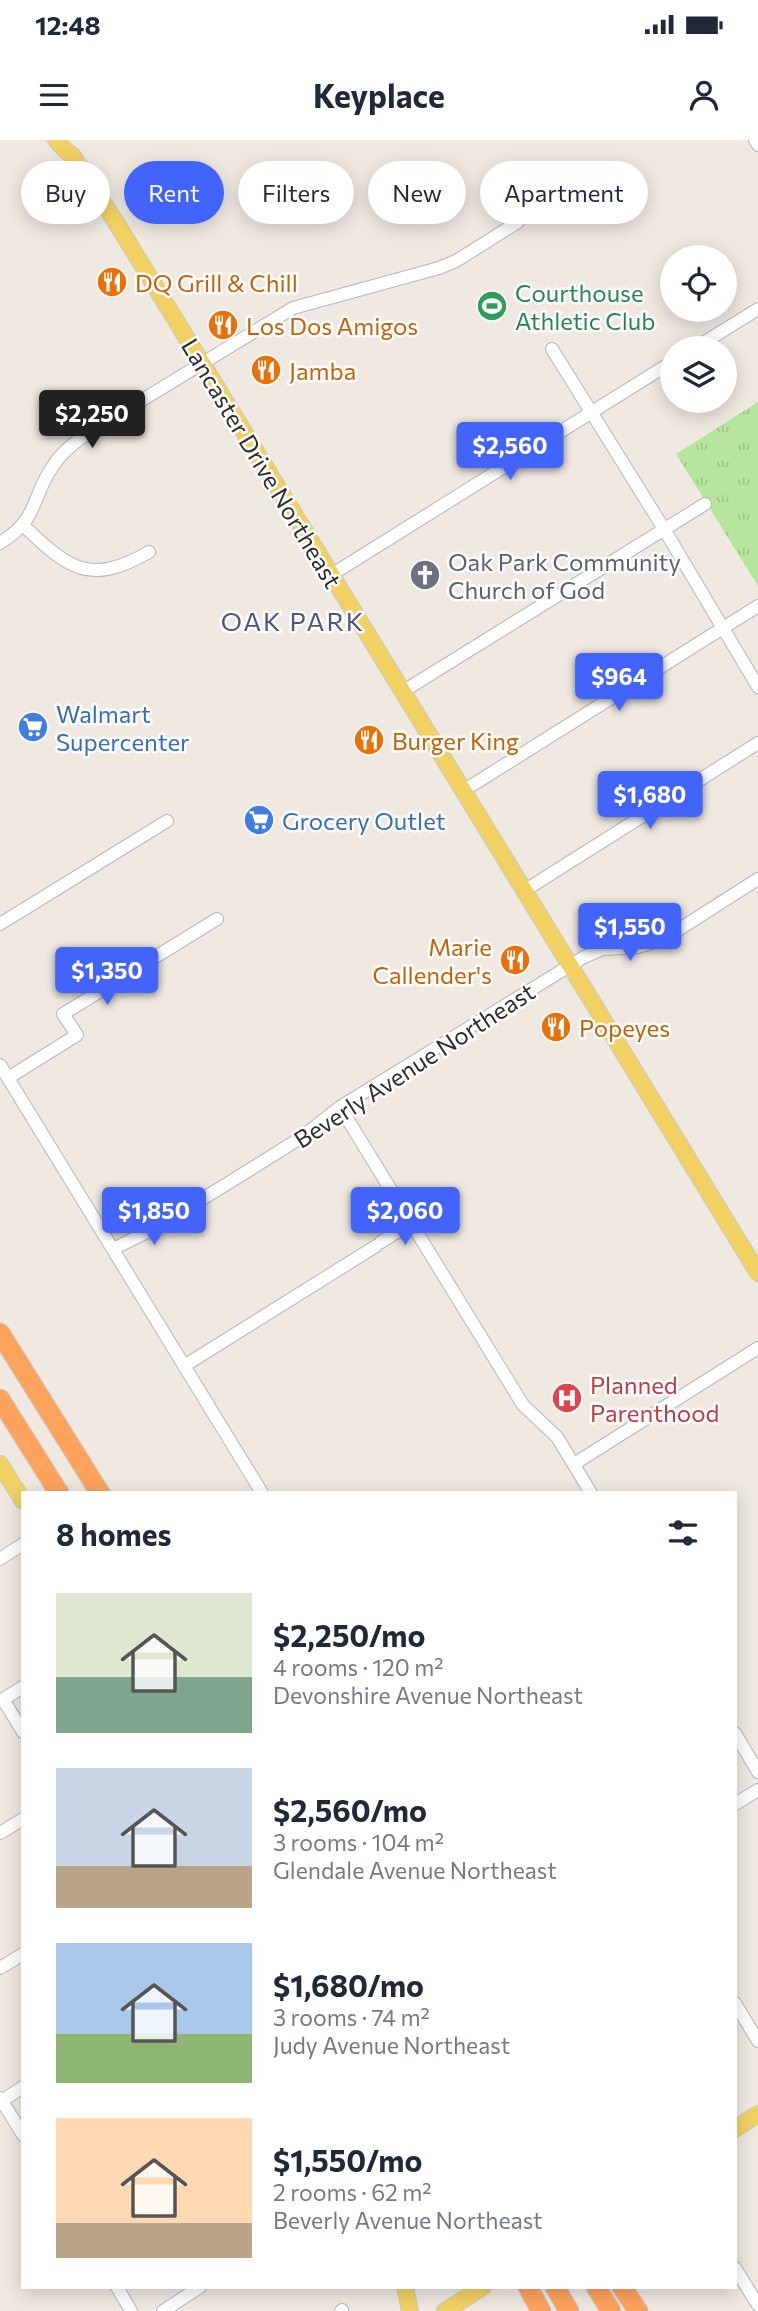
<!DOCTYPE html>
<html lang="en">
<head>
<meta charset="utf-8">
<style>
	body { margin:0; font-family:Commissioner,sans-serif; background:#f2f2f3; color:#1f2937; height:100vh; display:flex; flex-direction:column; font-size:26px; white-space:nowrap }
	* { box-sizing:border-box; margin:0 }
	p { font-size:23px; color:#747a83 }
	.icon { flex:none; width:38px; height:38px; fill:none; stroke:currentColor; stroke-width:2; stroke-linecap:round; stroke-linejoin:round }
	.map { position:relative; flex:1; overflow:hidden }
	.sheet { position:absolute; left:21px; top:1351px; width:716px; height:798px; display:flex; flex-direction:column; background:#fff; border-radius:0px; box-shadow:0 4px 18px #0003 }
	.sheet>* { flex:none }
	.hud { position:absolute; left:21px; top:21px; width:718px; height:63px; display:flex; gap:14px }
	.controls { position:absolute; left:660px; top:105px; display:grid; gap:14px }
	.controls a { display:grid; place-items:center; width:77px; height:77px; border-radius:50%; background:#fff; box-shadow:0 4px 18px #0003; font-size:35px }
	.price { position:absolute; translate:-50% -60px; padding:0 16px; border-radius:7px; background:#4264fb; color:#fff; font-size:23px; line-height:46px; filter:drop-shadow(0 2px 4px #0008) }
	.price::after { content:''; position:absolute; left:50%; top:42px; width:21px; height:16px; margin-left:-10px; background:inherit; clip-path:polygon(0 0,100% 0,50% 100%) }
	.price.current { background:#222; color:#fff }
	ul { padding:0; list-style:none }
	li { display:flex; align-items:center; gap:21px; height:175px; padding:0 35px }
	li span { display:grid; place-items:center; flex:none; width:196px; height:140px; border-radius:0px; color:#555 }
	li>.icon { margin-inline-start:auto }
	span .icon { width:84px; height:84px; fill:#fffc; stroke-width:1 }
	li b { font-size:30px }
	h2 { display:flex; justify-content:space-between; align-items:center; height:84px; padding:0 35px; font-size:30px }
	.tag { padding:0 24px; border-radius:32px; background:#fff; box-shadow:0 4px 18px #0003; font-size:24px; line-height:63px }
	.tag.current { background:#4264fb; color:#fff }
	.status { display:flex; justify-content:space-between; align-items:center; height:49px; padding:0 35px; background:#fff; direction:ltr }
	.status svg { height:19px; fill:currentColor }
	header { display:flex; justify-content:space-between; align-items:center; height:91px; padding:0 35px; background:#fff; font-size:32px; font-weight:700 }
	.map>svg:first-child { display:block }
</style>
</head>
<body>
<div class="status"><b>12:48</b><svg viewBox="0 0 49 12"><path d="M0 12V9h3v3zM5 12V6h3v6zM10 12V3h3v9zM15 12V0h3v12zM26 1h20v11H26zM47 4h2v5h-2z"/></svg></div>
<header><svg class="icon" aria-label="menu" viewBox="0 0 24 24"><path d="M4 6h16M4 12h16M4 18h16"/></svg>Keyplace<svg class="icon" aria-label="person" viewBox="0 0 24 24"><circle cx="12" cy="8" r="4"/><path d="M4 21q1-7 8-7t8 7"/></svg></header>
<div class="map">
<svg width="758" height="2171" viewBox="0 0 758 2171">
	<defs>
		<pattern id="grass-tufts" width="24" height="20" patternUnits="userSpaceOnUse" patternTransform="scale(1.75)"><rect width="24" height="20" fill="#b6e59e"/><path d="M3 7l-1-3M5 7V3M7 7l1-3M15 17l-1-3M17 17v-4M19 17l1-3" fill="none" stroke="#9dc588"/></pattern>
	</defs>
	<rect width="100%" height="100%" fill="#efe9e1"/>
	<path fill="url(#grass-tufts)" d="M758,262v184l-82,-132z"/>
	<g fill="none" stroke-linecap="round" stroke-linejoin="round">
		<g stroke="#b4b7c1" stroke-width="14">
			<path id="minor" d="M755,0l3,5
				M695,208l63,-39
				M552,209l112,180 94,158
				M23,385c45,44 67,61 126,27
				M0,403c40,-25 30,-44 53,-77 8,-13 20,-22 32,-31l208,-127 146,-40 17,-7 62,-39
				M331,435l341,-213
				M402,552l303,-188
				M463,651l295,-185
				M524,751l234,-148
				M0,784l167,-103
				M0,925l262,428
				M8,938l69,-43 -14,-21 154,-95
				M340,967l183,298 34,32 34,56
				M381,1102l30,-19
				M113,1109l40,-20 77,-47 72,-45 38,-30 244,-150 18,-8 36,-2 26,-8 94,-60
				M184,1226l192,-120
				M574,1324l184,-116
				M0,1419l23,-15
				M3,1559l20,33
				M0,1561l23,-14
				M735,1593l23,39
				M735,1664l23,-14
				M0,1693l23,-14
				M0,1828l23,-14
				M735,1863l23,38
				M0,1958l23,37
				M0,1962l23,-15
				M735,2128l23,37
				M117,2147l14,24
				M163,2171l37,-24
				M341,2171l1,-1"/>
		</g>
		<g stroke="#c9c9c9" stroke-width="18">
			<path id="major" d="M56,0l10,11 6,4 45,69 641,1049
				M0,1324l23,37
				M735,1989l23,-15
				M405,2147l5,24
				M445,2171l38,-24"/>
		</g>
		<g stroke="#c9c9c9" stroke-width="21">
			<path id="highway" d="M0,1193l100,160
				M0,1259l59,94
				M528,2147l13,24
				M555,2147l14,24
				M596,2147l15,24
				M622,2147l16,24"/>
		</g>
		<use href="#minor" stroke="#fff" stroke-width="12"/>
		<use href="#major" stroke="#f2d163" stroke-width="16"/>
		<use href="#highway" stroke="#ffa35c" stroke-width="19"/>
	</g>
	<defs>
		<g id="restaurant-disc" transform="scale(1.575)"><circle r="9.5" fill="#e8710a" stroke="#fff"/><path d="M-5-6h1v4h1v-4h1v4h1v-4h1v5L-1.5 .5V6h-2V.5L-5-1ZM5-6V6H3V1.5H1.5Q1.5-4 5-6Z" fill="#fff"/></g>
		<g id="stadium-disc" transform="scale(1.575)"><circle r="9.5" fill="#2e9e5b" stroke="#fff"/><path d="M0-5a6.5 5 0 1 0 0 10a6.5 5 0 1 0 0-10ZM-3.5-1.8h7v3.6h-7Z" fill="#fff"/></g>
		<g id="church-disc" transform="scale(1.575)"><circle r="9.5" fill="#6b7280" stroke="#fff"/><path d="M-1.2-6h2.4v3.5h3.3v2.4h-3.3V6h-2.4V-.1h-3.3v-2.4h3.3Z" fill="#fff"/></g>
		<g id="supermarket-disc" transform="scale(1.575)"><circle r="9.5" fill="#3f7fe0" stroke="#fff"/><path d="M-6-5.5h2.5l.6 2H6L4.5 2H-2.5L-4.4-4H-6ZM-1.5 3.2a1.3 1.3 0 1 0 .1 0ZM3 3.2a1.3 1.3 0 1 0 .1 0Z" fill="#fff"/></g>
		<g id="hospital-disc" transform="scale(1.575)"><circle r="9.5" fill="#e0444e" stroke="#fff"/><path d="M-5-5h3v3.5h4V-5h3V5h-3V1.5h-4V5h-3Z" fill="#fff"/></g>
	</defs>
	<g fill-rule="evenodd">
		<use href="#restaurant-disc" x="112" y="142"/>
		<use href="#stadium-disc" x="492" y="166"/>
		<use href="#restaurant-disc" x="223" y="185"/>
		<use href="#restaurant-disc" x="266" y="230"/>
		<use href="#church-disc" x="425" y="435"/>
		<use href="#supermarket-disc" x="33" y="587"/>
		<use href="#restaurant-disc" x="369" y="600"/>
		<use href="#supermarket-disc" x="259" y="680"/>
		<use href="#restaurant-disc" x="515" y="820"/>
		<use href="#restaurant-disc" x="556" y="887"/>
		<use href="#hospital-disc" x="567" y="1258"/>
	</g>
	<g text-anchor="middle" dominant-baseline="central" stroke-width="5" stroke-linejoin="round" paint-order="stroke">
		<g font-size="24" fill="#c56008" stroke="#fff" text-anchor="start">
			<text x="135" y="142">DQ Grill &amp; Chill</text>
			<text x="246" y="185">Los Dos Amigos</text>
			<text x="289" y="230">Jamba</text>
			<text x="392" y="600">Burger King</text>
			<text x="492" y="806" text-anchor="end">Marie<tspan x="492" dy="28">Callender's</tspan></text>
			<text x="579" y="887">Popeyes</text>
		</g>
		<g font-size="24" fill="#27864d" stroke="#fff" text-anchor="start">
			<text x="515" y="152">Courthouse<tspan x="515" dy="28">Athletic Club</tspan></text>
		</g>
		<g font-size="24" fill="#2e2e2e" stroke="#fff">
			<text transform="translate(262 323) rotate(59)">Lancaster Drive Northeast</text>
			<text transform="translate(414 925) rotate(-33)">Beverly Avenue Northeast</text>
		</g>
		<g font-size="24" fill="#5b616d" stroke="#fff" text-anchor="start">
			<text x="448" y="421">Oak Park Community<tspan x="448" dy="28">Church of God</tspan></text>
		</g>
		<g font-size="24" fill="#366cbe" stroke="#fff" text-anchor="start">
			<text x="56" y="573">Walmart<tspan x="56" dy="28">Supercenter</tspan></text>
			<text x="282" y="680">Grocery Outlet</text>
		</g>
		<g font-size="24" fill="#be3a42" stroke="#fff" text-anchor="start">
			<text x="590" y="1244">Planned<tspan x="590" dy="28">Parenthood</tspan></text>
		</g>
		<g font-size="26" letter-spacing="2" fill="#4d5680" stroke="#fff">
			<text x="293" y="480">OAK PARK</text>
		</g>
	</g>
</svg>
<div class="controls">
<a><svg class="icon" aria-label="locate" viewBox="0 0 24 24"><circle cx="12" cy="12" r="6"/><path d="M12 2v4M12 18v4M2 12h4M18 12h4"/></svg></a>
<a><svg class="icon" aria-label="layers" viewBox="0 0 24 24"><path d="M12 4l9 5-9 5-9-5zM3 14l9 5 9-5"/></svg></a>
</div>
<b class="price current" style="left:92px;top:310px">$2,250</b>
<b class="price" style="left:510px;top:342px">$2,560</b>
<b class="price" style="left:619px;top:573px">$964</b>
<b class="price" style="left:650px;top:691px">$1,680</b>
<b class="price" style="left:630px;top:823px">$1,550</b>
<b class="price" style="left:107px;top:867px">$1,350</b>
<b class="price" style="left:154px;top:1107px">$1,850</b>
<b class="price" style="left:405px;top:1107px">$2,060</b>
<div class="hud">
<a class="tag">Buy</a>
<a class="tag current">Rent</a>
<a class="tag">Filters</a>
<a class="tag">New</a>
<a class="tag">Apartment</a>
</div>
<section class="sheet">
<h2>8 homes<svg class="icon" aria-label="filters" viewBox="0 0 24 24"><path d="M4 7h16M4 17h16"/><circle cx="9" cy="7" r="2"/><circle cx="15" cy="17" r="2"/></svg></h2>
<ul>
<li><span style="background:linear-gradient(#dfe7d0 60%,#7fa58c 0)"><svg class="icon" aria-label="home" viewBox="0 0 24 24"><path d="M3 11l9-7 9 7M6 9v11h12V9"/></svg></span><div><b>$2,250/mo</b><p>4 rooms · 120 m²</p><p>Devonshire Avenue Northeast</p></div></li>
<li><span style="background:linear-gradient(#c9d6e8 70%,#b9a48a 0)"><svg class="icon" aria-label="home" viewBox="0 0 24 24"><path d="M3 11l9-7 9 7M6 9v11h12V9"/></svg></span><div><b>$2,560/mo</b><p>3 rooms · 104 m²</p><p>Glendale Avenue Northeast</p></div></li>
<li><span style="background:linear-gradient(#a9c7e8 65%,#8fb573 0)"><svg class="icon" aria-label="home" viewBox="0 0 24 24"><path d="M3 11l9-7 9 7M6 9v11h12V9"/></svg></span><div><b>$1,680/mo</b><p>3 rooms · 74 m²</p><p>Judy Avenue Northeast</p></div></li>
<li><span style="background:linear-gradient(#ffd9b3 75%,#b9a48a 0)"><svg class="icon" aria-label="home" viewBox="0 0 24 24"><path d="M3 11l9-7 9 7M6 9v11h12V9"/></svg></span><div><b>$1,550/mo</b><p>2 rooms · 62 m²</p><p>Beverly Avenue Northeast</p></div></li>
</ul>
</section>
</div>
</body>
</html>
